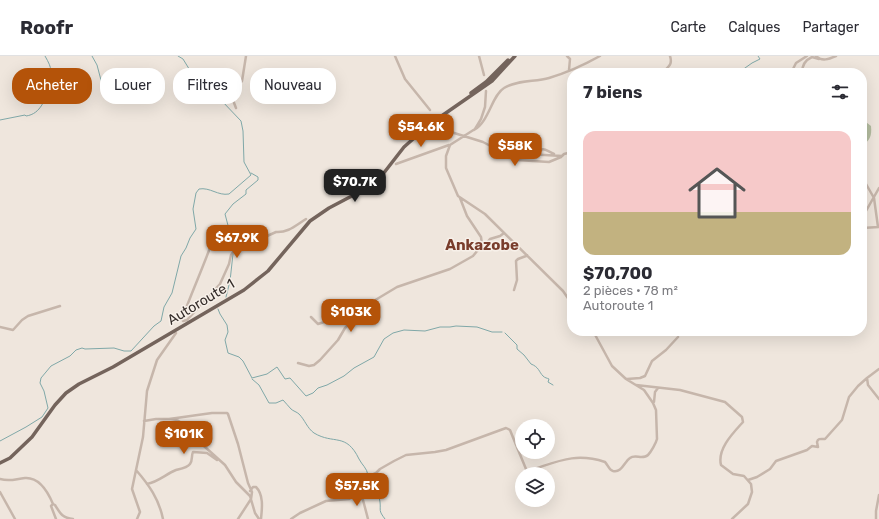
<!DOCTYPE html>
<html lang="fr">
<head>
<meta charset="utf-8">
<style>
	body { margin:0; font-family:Rubik,sans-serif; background:#f7f7f7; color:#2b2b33; height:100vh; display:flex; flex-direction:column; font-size:15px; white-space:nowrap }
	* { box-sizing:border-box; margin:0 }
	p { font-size:13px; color:#7c7c81 }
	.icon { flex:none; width:22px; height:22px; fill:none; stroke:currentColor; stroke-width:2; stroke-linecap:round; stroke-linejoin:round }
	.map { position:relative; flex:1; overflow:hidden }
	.sheet { position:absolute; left:567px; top:12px; width:300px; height:268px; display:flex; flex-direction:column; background:#fff; border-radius:16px; box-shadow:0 4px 16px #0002 }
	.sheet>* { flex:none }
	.hud { position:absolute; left:12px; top:12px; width:380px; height:36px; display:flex; gap:8px }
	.controls { position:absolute; left:515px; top:363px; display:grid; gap:8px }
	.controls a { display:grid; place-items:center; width:40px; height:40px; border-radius:50%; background:#fff; box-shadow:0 4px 16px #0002; font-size:20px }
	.price { position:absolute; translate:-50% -34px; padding:0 9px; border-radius:8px; background:#b45309; color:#fff; font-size:13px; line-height:26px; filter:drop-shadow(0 1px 2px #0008) }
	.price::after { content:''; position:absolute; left:50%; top:24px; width:12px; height:9px; margin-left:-6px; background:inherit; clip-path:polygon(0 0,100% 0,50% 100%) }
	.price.on { background:#222; color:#fff }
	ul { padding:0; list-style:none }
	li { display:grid; align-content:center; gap:8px; height:212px; padding:0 16px }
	li span { display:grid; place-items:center; height:124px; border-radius:12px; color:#555 }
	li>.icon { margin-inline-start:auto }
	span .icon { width:72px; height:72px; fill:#fffc; stroke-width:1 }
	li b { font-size:17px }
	h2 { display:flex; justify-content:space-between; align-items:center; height:48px; padding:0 16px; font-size:17px }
	.pill { padding:0 14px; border-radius:16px; background:#fff; box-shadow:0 4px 16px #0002; font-size:14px; line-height:36px }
	.pill.on { background:#b45309; color:#fff }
	header { display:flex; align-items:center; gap:24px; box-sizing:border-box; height:56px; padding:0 20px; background:#fff; border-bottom:1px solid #e1e1e2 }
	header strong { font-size:19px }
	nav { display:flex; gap:22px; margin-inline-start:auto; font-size:14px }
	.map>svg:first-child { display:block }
</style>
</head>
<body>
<header>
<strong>Roofr</strong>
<nav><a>Carte</a><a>Calques</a><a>Partager</a></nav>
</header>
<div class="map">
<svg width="879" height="463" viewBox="0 0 879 463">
	<rect width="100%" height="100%" fill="#efe6dd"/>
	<path fill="#b3bc9f" d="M862,63l9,7c1,10 -1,14 -9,20z"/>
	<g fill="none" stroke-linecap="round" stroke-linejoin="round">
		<path stroke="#80a8a8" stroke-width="1" d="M92,0l5,9 9,34
			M738,17l14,-10 8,-4 -2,-3
			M0,64l25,-5 1,1c15,-2 19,-17 24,-30l-4,-2c6,-13 7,-14 -1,-28
			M572,126v4
			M572,143v4
			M233,194l-3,-17 -5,-19 8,-10 13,-10v-4l12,-10v-3l-7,-4
			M226,241l4,-16 3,-27
			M218,253l2,5 7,11 1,7 -3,8 3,13 11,4 4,4 9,17 15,-4 10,-7 8,12 5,-1 16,18 7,-3 5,-5 9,-3 17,-9 10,-8 20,-11 10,-18 9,-6 11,-3 21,1 15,-4h10l6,-1 21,1 15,5h10
			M505,277l12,12v4l7,6 7,9c8,3 8,8 12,12 2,2 4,2 6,3l-1,3 5,3
			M252,323l7,6 10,18h7l7,-3c3,3 5,6 8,9 2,2 6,3 8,5 6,6 8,14 15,19 20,12 32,-1 45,26 3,6 8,9 9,16
			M0,385l26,-14 16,-10 6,-9 -4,-17 -4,-8 1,-5 10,-12 19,-10 6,-6 6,-2 3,1 29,-1 10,3h7l23,-25 7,-5 3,-14 8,-14 9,-37 5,-8 4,-10 6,-9 -3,-20 3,-16 3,-4c11,-2 19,7 30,5l22,-19 -7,-13 -1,-31 -2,-10 -40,-42 -10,-7 -8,-13 -5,-3
			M370,421c4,7 9,16 10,25 1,9 -2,8 5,17"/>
		<path stroke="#c6b6ab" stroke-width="2.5" d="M395,0l10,23 25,31
			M479,0l5,19
			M567,0l3,3 -1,11
			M816,0c6,6 13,3 20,0
			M662,17c6,-6 11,-8 8,-17
			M791,17l5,-10 11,-7
			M802,17c0,-7 3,-13 10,-16l7,2
			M486,35l-1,16 -4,12 -6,10 -25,16 -4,11v12l12,28 27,18 78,77 9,13
			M236,52l-5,-13 11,-14 4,-25
			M443,70l8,6 32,10 34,18 32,2 12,-5 3,-3 8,-2
			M474,74c15,-8 18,-35 30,-42 13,-8 31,-6 45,-10 17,-5 35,-13 51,-22
			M534,97c12,-6 9,-4 20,1
			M517,104l4,-5 6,-1 35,2
			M396,108l53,-19
			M862,121l12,21 4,29
			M460,142l7,18 14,21 1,8
			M862,162l17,-30
			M862,172l17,-1
			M211,189c-9,25 -20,49 -29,74l1,2 4,-1 33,-36 9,-20 2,-9 3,-4 42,-19c12,1 20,-7 30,-13
			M514,234l3,-10 -1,-19 2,-2 8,-3 1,-1
			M311,261l7,7 28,-9h9l22,-16 20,-12 53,-18 23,-13 9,-11h3l5,-6 10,-3 4,-3
			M0,271l13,3 9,-10 6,-4 32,-10
			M298,307l11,3 5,-1 6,-5 18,-20 7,-12 14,-14
			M879,313l-12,9 1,7 11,14
			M627,323l13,-1 5,-2 7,-15 14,-11 12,-13
			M636,329l44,5 45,12 17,15 1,5c-10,11 -26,27 -22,43l12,9 11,2 7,8 1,8 -4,12 -16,15
			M654,346l1,-10 3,-4
			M169,363l43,-6h15l1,1 10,30 10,39 4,9 -1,7 -13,20
			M144,365l12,-2h15l6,1 12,8 6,10 30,27 11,17 14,14 5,17 4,6
			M136,414c13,15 23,29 27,49
			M0,423c10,3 15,0 25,-1 15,-1 23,14 28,26
			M748,424l9,-3 13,-8 6,-8 31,-11 5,-4 6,1 -1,-5c1,-4 4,-3 8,-3l17,-19 7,-23 9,-11 9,-8
			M147,428c11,-2 19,-10 29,-14 4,-1 11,-2 14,-6 3,-4 1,-8 3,-12l14,1 10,7
			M250,435l3,-4h3c8,8 6,22 5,32
			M0,436l15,27
			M356,436l7,8 5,19
			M56,463l-5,-13 2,-2 2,1c5,8 7,13 18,14
			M137,463l3,-7 -8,-23 11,-52 4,-46 10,-31 19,-27
			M291,463l9,-6 26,-12 23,-2 6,-4 3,-8 5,-8 13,-6 4,-4 14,-8 12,-6 29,-3 11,-2 60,-22 4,2 2,5 14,34 2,2c29,-9 46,-19 77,-9 3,3 4,8 8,9 9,2 11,-9 17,-13 5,-4 13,2 18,-3 3,-3 8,-12 9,-16l-1,-29 -3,-7 -9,-13 -18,-11 -14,-13 -19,-35
			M876,463v-8l3,-16"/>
		<path stroke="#74645c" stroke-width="3.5" d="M471,37l15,-11 22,-22
			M0,407l10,-5 22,-21 23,-32 11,-12 13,-9 34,-17 131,-77 24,-19 42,-50 19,-13 38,-20 16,-14 21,-27 26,-23 62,-43 23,-25"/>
	</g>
	<g text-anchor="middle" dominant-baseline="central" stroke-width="3" stroke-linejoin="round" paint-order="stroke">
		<g font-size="14" fill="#342c29" stroke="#f7f0e9">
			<text transform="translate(201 246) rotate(-31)">Autoroute 1</text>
		</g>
		<g font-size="15" font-weight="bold" fill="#793d2c" stroke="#f7f0e9">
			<text x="482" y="189">Ankazobe</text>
		</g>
	</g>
</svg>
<div class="controls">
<a><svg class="icon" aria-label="locate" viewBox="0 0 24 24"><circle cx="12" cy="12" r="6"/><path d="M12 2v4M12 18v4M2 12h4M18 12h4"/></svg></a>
<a><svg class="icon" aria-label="layers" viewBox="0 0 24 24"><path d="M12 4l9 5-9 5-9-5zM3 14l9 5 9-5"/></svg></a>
</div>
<b class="price" style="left:421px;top:92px">$54.6K</b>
<b class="price" style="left:515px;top:111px">$58K</b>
<b class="price on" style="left:355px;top:147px">$70.7K</b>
<b class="price" style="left:237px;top:203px">$67.9K</b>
<b class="price" style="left:351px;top:277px">$103K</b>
<b class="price" style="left:184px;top:399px">$101K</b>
<b class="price" style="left:357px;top:451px">$57.5K</b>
<div class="hud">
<a class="pill on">Acheter</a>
<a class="pill">Louer</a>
<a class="pill">Filtres</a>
<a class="pill">Nouveau</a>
</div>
<section class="sheet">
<h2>7 biens<svg class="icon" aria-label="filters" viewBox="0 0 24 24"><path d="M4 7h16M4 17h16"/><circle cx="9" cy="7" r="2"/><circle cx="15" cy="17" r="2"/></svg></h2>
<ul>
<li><span style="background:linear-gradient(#f6c9c9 65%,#c2b280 0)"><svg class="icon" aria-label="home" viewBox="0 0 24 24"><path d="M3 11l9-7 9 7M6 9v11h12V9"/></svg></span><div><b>$70,700</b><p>2 pièces · 78 m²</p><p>Autoroute 1</p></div></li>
</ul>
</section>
</div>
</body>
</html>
